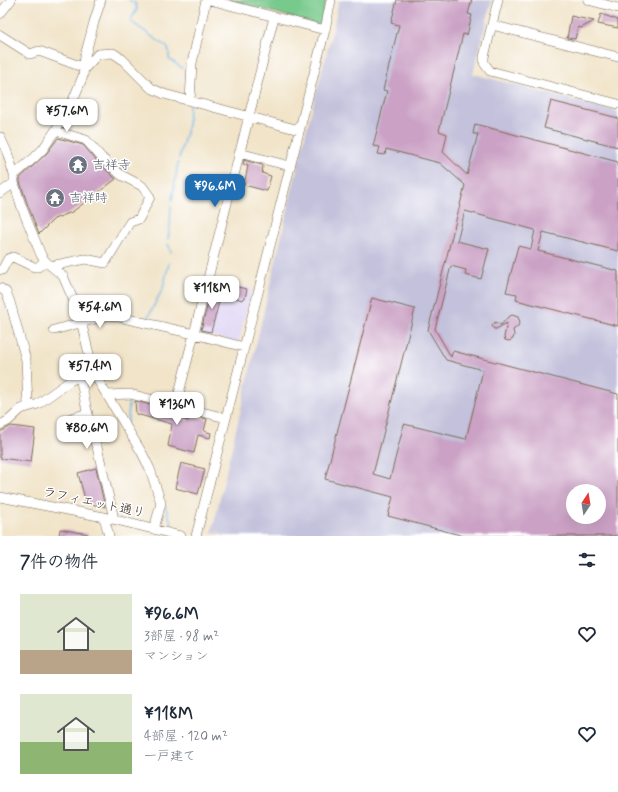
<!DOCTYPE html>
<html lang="ja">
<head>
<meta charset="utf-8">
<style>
	body { margin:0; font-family:Mynerve,"Klee One",sans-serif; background:#f6f6f7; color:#1f2937; height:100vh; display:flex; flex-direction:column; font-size:15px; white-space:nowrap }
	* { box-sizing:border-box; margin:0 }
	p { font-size:13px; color:#747a83 }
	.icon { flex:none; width:22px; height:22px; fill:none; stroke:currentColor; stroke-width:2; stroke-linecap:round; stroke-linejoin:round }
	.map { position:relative; height:536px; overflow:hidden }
	.sheet { display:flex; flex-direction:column; background:#fff; flex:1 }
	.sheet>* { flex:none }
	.needle { width:26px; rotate:12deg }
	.controls { position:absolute; left:566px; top:484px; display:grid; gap:8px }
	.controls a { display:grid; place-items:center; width:40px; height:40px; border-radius:50%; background:#fff; box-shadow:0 4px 16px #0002; font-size:20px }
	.price { position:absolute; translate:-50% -34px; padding:0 9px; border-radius:8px; background:#fff; color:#222; font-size:13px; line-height:26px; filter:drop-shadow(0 1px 2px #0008) }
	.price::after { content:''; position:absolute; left:50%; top:24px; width:12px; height:9px; margin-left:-6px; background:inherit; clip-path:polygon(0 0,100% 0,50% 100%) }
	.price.current { background:#1f6fb2; color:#fff }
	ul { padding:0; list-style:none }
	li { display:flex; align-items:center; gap:12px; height:100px; padding:0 20px }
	li span { display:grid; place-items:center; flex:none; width:112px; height:80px; border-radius:0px; color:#555 }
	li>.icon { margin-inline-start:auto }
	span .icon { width:48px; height:48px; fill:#fffc; stroke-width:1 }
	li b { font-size:17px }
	h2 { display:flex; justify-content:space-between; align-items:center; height:48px; padding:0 20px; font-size:17px }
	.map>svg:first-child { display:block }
</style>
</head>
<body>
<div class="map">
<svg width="618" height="536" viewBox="0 0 618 536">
	<rect width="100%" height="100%" fill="#fff"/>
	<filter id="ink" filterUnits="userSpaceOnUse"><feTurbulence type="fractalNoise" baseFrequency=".025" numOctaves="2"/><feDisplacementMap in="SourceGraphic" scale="8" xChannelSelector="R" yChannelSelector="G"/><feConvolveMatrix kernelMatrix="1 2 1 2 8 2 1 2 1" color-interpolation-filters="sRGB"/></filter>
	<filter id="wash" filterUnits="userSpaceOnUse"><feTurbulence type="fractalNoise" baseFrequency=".012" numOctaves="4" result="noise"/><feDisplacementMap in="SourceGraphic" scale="16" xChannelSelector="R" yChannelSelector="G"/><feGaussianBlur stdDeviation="0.9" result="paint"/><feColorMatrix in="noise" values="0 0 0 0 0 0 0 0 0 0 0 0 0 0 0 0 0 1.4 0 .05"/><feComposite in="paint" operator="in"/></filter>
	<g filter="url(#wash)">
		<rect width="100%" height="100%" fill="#f1e4c9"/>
		<path fill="#dfd5f5" d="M211,279l41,10 -13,51 -4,2 -36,-9z"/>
		<path fill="#c3c1db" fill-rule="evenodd" d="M339,0h153l-19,74 145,38v424h-392l-14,-4 94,-400 26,-99zM573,491h26v26h-26z"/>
		<path fill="#78ca8c" stroke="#5a7a55" d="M229,0h97l-6,25z"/>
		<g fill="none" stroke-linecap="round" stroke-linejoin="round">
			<path stroke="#71b7e7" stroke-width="1.5" d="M129,0l6,3 2,6 -7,12 37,26 2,4v8l13,9
				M179,158l9,-33 1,-20
				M172,200l6,-37
				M168,239l2,-13 1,-19
				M168,244l3,8
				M147,319l16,-31 6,-25
				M128,422l1,-22
				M165,506l7,18"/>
		</g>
		<g id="blocks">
			<path fill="#cba1c5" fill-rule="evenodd" d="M397,0h75l-4,14 4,1 -5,20 -4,-1 -24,97 8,3 -4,18 24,23 11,-41h-5l2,-10 143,38v89l-75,-19 -5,19 80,20v55l-102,-26 1,-6 -11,-2 12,-46 13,3 4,-19 -70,-19 -8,30 32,8 -8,30 -16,-4 1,-5 -15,-4 -16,63 16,28 2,-6 165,43v142h-154l-76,-20 5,-19 -68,-18 47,-181 43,11 -42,165 17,5 14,-55 62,15 17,-69 -37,-10 -18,-30 37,-145 -25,-22 -54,-14 -1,6 -7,-1 2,-7 -7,-1 14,-55 -4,-1 16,-65 -8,-2zM573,491h26v26h-26z
				M601,14l17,6v8l-20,-4z
				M571,16l23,5 -13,7 -3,-1 -3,12 -8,-1z
				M551,101l67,17v29l-74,-19z
				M58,138l25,7 15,17 18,17 -44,33 -18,7 -15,15 -11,-28 -8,-24v-4l27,-25z
				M244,160l18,5 1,1 -1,7 9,3 -4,15 -23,-6 4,-19 -5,-1z
				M228,285l19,4 -2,9h-2l-1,2 -16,-6z
				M212,288l10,3 -11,41 -10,-2z
				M512,315l6,2 2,5 -2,4 -5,4 1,5 -1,4 -4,2 -4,-1 -1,-3 3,-14 -11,6h-2l-2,-3 3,-4 6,3 7,-8z
				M135,401l36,9 -2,6 19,5 2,-6 17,4 -3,12 7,2 -1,5 -12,-3 -4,18 -26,-7 4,-22 -36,-10z
				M11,426l24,3 -4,33 -31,-4v-26z
				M181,463l24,6 -7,25 -23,-6z
				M96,468l9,39 -19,-4 -8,-30z
				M60,529l28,5 -1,2h-28z"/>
		</g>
	</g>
	<g filter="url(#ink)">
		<use href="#blocks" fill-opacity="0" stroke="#7b6b5a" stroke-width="1"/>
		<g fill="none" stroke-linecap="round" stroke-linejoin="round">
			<g stroke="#7b6b5a" stroke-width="10">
				<path id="minor" d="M210,0l115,30
					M498,0l-14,57v6l6,8 128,33
					M588,0l30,8
					M0,14l11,-14
					M492,25l126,32
					M0,35l30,19 9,-3 46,17
					M85,68l13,-14 15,-1 9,6 29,29 13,6 135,36
					M190,101l2,-38 14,-63
					M0,137l7,15 7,23v8l8,25 19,47 4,6 18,15 16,37 14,57 6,12 43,71 8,16 11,34 -7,26
					M239,153l51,13
					M14,175l20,-17 9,-9 26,-39 14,-34 2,-20 9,-34 7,-22
					M0,193l14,-10
					M51,266l34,-7 20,4 25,-41 9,-3 11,-22 -8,-11 -21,-11 -19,-17 -16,-18 -30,-9
					M2,270l6,-11 5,-2 21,10h4l7,-6
					M0,288l6,4 4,10 16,58 2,46
					M54,330l56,-15 84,19 50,13
					M80,377l12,58 5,12 17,72
					M107,395l23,-1 96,24
					M176,405l98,-388
					M65,420l23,-7
					M0,425l8,-4 13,-12 17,-5 32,-23 23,-11
					M0,497l104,20 77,19
					M104,517l5,19
					M196,536l129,-506 6,-30"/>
			</g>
			<use href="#minor" stroke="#fff" stroke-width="9"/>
		</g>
	</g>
	<defs>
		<g id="temple-disc" transform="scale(1)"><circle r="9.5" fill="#6b7280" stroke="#fff"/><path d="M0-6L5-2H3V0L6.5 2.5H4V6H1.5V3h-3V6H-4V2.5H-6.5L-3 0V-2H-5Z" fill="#fff"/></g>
	</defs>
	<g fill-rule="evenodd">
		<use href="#temple-disc" x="78" y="165"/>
		<use href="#temple-disc" x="55" y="198"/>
	</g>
	<g text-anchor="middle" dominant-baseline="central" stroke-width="3" stroke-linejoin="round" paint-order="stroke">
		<g font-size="13" fill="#5b616d" stroke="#fff" text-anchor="start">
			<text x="92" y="165">吉祥寺</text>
			<text x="69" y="198">吉祥時</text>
		</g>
		<g font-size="13" fill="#3b2a1e" stroke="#fff">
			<text transform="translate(94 503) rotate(12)">ラフィエット通り</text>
		</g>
	</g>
</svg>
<div class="controls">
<a><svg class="needle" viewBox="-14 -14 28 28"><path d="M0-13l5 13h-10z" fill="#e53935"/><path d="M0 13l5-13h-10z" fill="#747a83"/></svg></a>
</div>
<b class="price" style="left:67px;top:133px">¥57.6M</b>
<b class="price current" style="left:215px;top:208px">¥96.6M</b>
<b class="price" style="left:212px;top:310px">¥118M</b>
<b class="price" style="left:100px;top:329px">¥54.6M</b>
<b class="price" style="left:90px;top:388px">¥57.4M</b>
<b class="price" style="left:177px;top:426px">¥136M</b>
<b class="price" style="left:87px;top:450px">¥80.6M</b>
</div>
<section class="sheet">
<h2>7件の物件<svg class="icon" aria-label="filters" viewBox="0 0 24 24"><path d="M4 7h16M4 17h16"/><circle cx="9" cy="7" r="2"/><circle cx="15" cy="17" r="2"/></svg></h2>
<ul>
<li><span style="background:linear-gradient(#dfe7d0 70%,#b9a48a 0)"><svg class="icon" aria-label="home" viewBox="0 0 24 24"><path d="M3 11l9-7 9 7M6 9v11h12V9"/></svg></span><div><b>¥96.6M</b><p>3部屋 · 98 m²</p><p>マンション</p></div><svg class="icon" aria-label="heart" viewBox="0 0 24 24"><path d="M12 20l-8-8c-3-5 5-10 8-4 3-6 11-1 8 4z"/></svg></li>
<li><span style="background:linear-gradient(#dfe7d0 60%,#8fb573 0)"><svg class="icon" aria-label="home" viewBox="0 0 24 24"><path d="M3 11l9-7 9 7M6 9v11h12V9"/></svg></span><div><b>¥118M</b><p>4部屋 · 120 m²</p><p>一戸建て</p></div><svg class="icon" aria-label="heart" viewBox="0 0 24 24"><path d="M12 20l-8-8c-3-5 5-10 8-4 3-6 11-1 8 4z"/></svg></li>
</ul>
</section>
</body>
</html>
